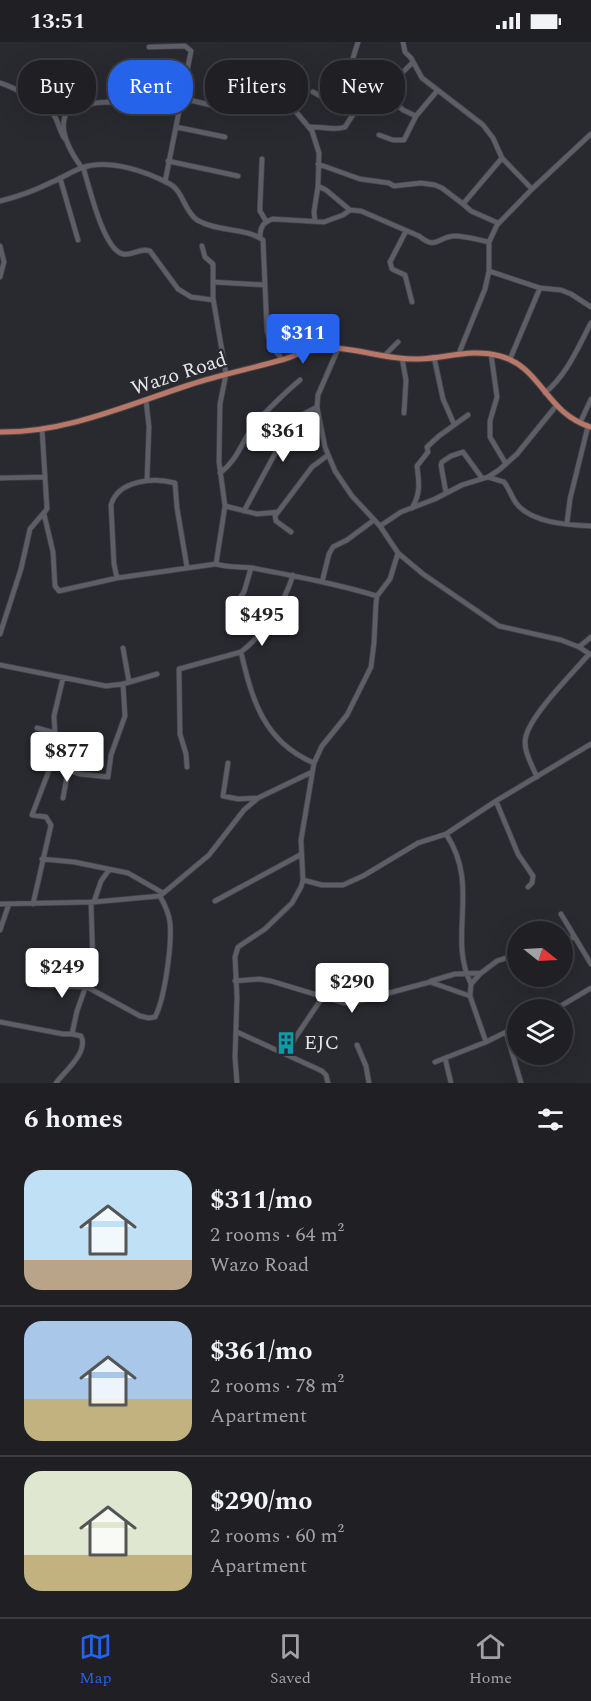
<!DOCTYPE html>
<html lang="en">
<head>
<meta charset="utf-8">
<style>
	body { margin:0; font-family:Spectral,serif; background:#2c2c31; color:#f1f3f6; height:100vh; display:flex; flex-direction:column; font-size:22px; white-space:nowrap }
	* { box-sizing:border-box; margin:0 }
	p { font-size:20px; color:#a1a2a6 }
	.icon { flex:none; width:33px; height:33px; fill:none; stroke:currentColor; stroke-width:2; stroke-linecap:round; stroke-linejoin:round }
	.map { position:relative; height:1041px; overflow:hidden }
	.panel { display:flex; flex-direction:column; background:#1f1f24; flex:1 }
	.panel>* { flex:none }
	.banner { position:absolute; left:18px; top:18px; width:555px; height:54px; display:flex; gap:12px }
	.needle { width:39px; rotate:108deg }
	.controls { position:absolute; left:507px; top:879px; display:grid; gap:12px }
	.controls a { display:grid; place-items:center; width:66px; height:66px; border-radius:50%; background:#1f1f24; box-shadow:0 6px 24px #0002,0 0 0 2px #3c3d41; font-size:30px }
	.price { position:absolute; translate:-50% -51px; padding:0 14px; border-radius:6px; background:#fff; color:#222; font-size:20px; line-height:39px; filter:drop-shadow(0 2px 3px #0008) }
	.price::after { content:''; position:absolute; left:50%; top:36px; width:18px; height:14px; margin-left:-9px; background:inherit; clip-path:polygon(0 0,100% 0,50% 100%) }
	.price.active { background:#2563eb; color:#fff }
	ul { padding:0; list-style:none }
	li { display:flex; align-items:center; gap:18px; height:150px; padding:0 24px }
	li+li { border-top:2px solid #3c3d41 }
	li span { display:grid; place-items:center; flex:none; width:168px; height:120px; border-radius:18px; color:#555 }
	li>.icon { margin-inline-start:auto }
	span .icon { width:72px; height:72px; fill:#fffc; stroke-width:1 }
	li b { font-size:26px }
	h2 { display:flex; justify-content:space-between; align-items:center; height:72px; padding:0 24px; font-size:26px }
	.chip { padding:0 21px; border-radius:24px; background:#1f1f24; box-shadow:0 6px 24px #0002,0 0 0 2px #3c3d41; font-size:21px; line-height:54px }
	.chip.active { background:#2563eb; color:#fff }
	.status { display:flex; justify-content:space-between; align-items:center; height:42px; padding:0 30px; background:#1f1f24; direction:ltr }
	.status svg { height:16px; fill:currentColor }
	.tab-bar { display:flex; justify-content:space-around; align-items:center; height:84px; border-top:2px solid #3c3d41; background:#1f1f24; font-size:16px; color:#a1a2a6 }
	.tab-bar a { display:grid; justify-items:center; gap:3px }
	.tab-bar .active { color:#2563eb }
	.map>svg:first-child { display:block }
</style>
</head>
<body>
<div class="status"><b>13:51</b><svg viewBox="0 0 49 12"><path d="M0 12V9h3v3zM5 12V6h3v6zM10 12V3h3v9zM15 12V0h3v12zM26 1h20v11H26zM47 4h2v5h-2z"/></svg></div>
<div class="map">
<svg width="591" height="1041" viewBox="0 0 591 1041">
	<rect width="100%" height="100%" fill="#292930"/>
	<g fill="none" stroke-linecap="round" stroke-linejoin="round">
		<g stroke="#44444a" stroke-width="6">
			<path id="minor" d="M403,0l2,10 6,6 11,20 61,47 10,13 9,20 30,31
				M149,5l36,-1 6,5 -26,131
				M353,16l5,-16
				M237,25l29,9 46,55 7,22 -1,33 -4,26 1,9
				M146,34l39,-3
				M0,41c12,3 45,22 53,31 5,5 6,17 12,25
				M382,49l21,19 13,6
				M313,50l24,13 22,3
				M181,56l38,9
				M176,85l49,10
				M309,85c12,-1 25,4 36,0l11,-17 30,-21 27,-27
				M379,93l14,5h11l12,-24 21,-25
				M262,117l-2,47v5l6,10
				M168,119l70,15
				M318,122l42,15 29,4 5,3 27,-3 14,2 7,3 21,16 39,-46
				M83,125c6,18 20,83 40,87 10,2 17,-7 27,-3l28,38 13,8 22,3
				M82,126c-11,-15 -25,-39 -15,-56l28,-9 13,-1 28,3 44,-2
				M60,136l18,62
				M318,144l8,4 24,20
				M0,159c17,-4 36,-11 52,-19 10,-4 19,-10 29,-14 27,-10 64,3 89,16 13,7 14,27 27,36 20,12 47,7 66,20l4,91 5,16 11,13
				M463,162l8,7 27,12
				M406,189l-16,31 2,7 13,6 7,27
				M260,196c0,-11 3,-16 13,-19l51,3 19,-7 7,-5 11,1 58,25c18,15 19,0 36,0 11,0 23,4 34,6
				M0,204l4,16 -4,15
				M202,204l3,11 8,7v34l13,76 -6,30 -1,58 6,44 -9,58
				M489,229l51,17 21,2 10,4 20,13
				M213,240l52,3
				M338,307l-20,46 -1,12 8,40 10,24 17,25 28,30 18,27 25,21 76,52 62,14 18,7 12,8
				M459,311l26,-64 4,-18v-29l8,-17 35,-36 59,-55
				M491,312l6,43 -7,24v16l16,27
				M385,313l13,-13
				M434,315l9,42 11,25
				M402,316l4,22 -2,33
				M510,317l30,-71
				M545,351c23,-20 32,-44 46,-70
				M146,358l3,27 -2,53
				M580,381l11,-24
				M220,431c16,-12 20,-26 30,-42 8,-13 38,-41 50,-51
				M488,435l16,5c5,6 7,14 12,21 15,20 52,22 75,23
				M0,436l45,-1
				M446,451l-5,-28 1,-3 9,-6 12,-4 19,26
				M225,464l32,8 21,-2
				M412,466c9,-15 7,-26 5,-42l11,-14 -1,-5 12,-11 29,-21
				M244,469l47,-87 9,-8 17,-9
				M44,472l9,38 2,34 4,5 58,-13 99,-14c12,4 25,2 37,4 42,8 84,16 124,28
				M567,481l3,-24 18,-73
				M380,484l21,-14 34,-13 27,-14 26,-8 11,-7 18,-16 39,-48
				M291,490l-15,-11 -1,-5 37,-49 16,-12
				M117,536l-3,-14 -3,-59c7,-25 43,-28 64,-22l2,25 10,59
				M322,540l7,-28 4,-7 14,-7 27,-20
				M236,562l8,-12 7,-24
				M0,592l21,-65 9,-40 17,-20 -5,-80
				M579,605l12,-10
				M123,606l6,34
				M241,610c11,48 23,90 73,111
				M0,623l106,21 17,-2 34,-10
				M37,686l18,5
				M57,705l22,4
				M228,721l-5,33 15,3 20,-1
				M52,723l28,9 28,3 3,-22 14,-39 -2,-32
				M187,725l-1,-13 -6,-20 -1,-65 62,-17c24,-19 43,-48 52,-77
				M537,735c-5,-12 -15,-28 -11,-41 6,-23 47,-63 63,-82
				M63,756l5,-27
				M496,759l22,53 15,22 -1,7 -4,4
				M446,792c35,52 1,102 25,150
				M42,817l32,3 54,11 35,20
				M303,838l19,5h21l20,-9 55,-33 28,-9 50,-33 95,-57
				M215,859l85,-46
				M94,860l7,-21 8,-11
				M0,862l94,-2 66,-6 49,-41 35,-45 14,-12 54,-26
				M33,862l18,-79 -5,-8 -14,-2 24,-63 -2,-36 9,-38
				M561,872l30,50
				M0,888l9,-26
				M562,899l12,-4
				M235,939l24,-2 12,2 73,22 11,-1 75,-20 40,14
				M431,939l24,-7 26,-1
				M38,943l49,2 53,29 9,2 6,-1c10,-19 17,-73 15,-94 -1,-10 -5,-18 -10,-27
				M554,968l37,-22
				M0,980l63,12h9
				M237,990l85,39 4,4 2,8
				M506,990l15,51
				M486,1000l-16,-46 1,-12 10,-11 16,-12 21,-7
				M357,1003l9,21 3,17
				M287,1013l8,-17 27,-40
				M445,1016l6,25
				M435,1020l51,-20 32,-16
				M56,1041c9,-12 33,-31 25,-47l-9,-2 5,-23 16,-45 -2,-64
				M237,1041l-2,-26 2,-60 -2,-40 3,-10 27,-18 27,-26 9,-16 2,-7 -2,-40 13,-77 8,-17 25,-31 24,-48 3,-24 2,-40 1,-7 13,-17 8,-26"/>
		</g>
		<g stroke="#44444a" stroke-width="7">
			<path id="major" d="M0,390c65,1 128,-27 189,-47 30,-10 61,-16 92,-25 9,-2 17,-7 26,-9 38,-10 75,10 112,8 28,-1 53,-11 81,-3 42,11 45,57 91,71"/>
		</g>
		<use href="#minor" stroke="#5e5e66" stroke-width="4.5"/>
		<use href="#major" stroke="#b97867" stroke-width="5"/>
	</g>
	<defs>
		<g id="building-bare" transform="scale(1.8)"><path d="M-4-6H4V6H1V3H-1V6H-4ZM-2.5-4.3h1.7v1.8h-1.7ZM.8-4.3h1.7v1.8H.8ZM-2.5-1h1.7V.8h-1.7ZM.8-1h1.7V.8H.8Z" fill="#0f9aa8" stroke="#292930" stroke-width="2.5" paint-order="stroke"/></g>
	</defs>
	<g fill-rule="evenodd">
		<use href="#building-bare" x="286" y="1001"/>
	</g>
	<g text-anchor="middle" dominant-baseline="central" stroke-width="4.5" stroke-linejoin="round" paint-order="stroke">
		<g font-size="20" fill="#e4e4e9" stroke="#292930">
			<text transform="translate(179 332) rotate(-18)">Wazo Road</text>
		</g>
		<g font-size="20" fill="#e4e4e9" stroke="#292930" text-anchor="start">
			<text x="304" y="1001">EJC</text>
		</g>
	</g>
</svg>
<div class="controls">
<a><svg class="needle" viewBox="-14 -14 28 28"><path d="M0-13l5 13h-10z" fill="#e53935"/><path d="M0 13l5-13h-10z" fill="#a1a2a6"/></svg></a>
<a><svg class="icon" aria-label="layers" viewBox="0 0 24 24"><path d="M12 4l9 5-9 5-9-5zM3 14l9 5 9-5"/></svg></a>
</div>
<b class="price active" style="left:303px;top:323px">$311</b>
<b class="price" style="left:283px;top:421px">$361</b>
<b class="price" style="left:262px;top:605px">$495</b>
<b class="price" style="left:67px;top:741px">$877</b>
<b class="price" style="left:62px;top:957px">$249</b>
<b class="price" style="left:352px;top:972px">$290</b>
<div class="banner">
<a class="chip">Buy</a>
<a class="chip active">Rent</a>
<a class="chip">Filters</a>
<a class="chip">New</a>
</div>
</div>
<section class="panel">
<h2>6 homes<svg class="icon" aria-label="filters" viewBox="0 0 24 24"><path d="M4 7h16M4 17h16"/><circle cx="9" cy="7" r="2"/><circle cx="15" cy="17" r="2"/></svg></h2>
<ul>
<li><span style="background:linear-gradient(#bfe0f5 75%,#b9a48a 0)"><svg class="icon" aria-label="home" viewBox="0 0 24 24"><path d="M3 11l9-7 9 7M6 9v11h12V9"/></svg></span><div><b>$311/mo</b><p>2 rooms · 64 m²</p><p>Wazo Road</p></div></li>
<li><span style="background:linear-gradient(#a9c7e8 65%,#c2b280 0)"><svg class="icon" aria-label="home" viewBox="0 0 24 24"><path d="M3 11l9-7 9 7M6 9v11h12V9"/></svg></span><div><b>$361/mo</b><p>2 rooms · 78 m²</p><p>Apartment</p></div></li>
<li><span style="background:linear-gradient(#dfe7d0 70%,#c2b280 0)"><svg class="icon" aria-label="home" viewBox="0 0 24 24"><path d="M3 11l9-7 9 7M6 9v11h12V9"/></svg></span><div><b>$290/mo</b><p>2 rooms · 60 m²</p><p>Apartment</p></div></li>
</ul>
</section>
<nav class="tab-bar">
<a class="active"><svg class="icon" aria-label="map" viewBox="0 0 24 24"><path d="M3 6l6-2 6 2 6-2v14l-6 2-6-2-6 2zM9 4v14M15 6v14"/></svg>Map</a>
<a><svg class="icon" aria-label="saved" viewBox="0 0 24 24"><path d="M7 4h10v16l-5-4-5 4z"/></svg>Saved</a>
<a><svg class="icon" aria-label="home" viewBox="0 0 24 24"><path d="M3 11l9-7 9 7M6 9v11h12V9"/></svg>Home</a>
</nav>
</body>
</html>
